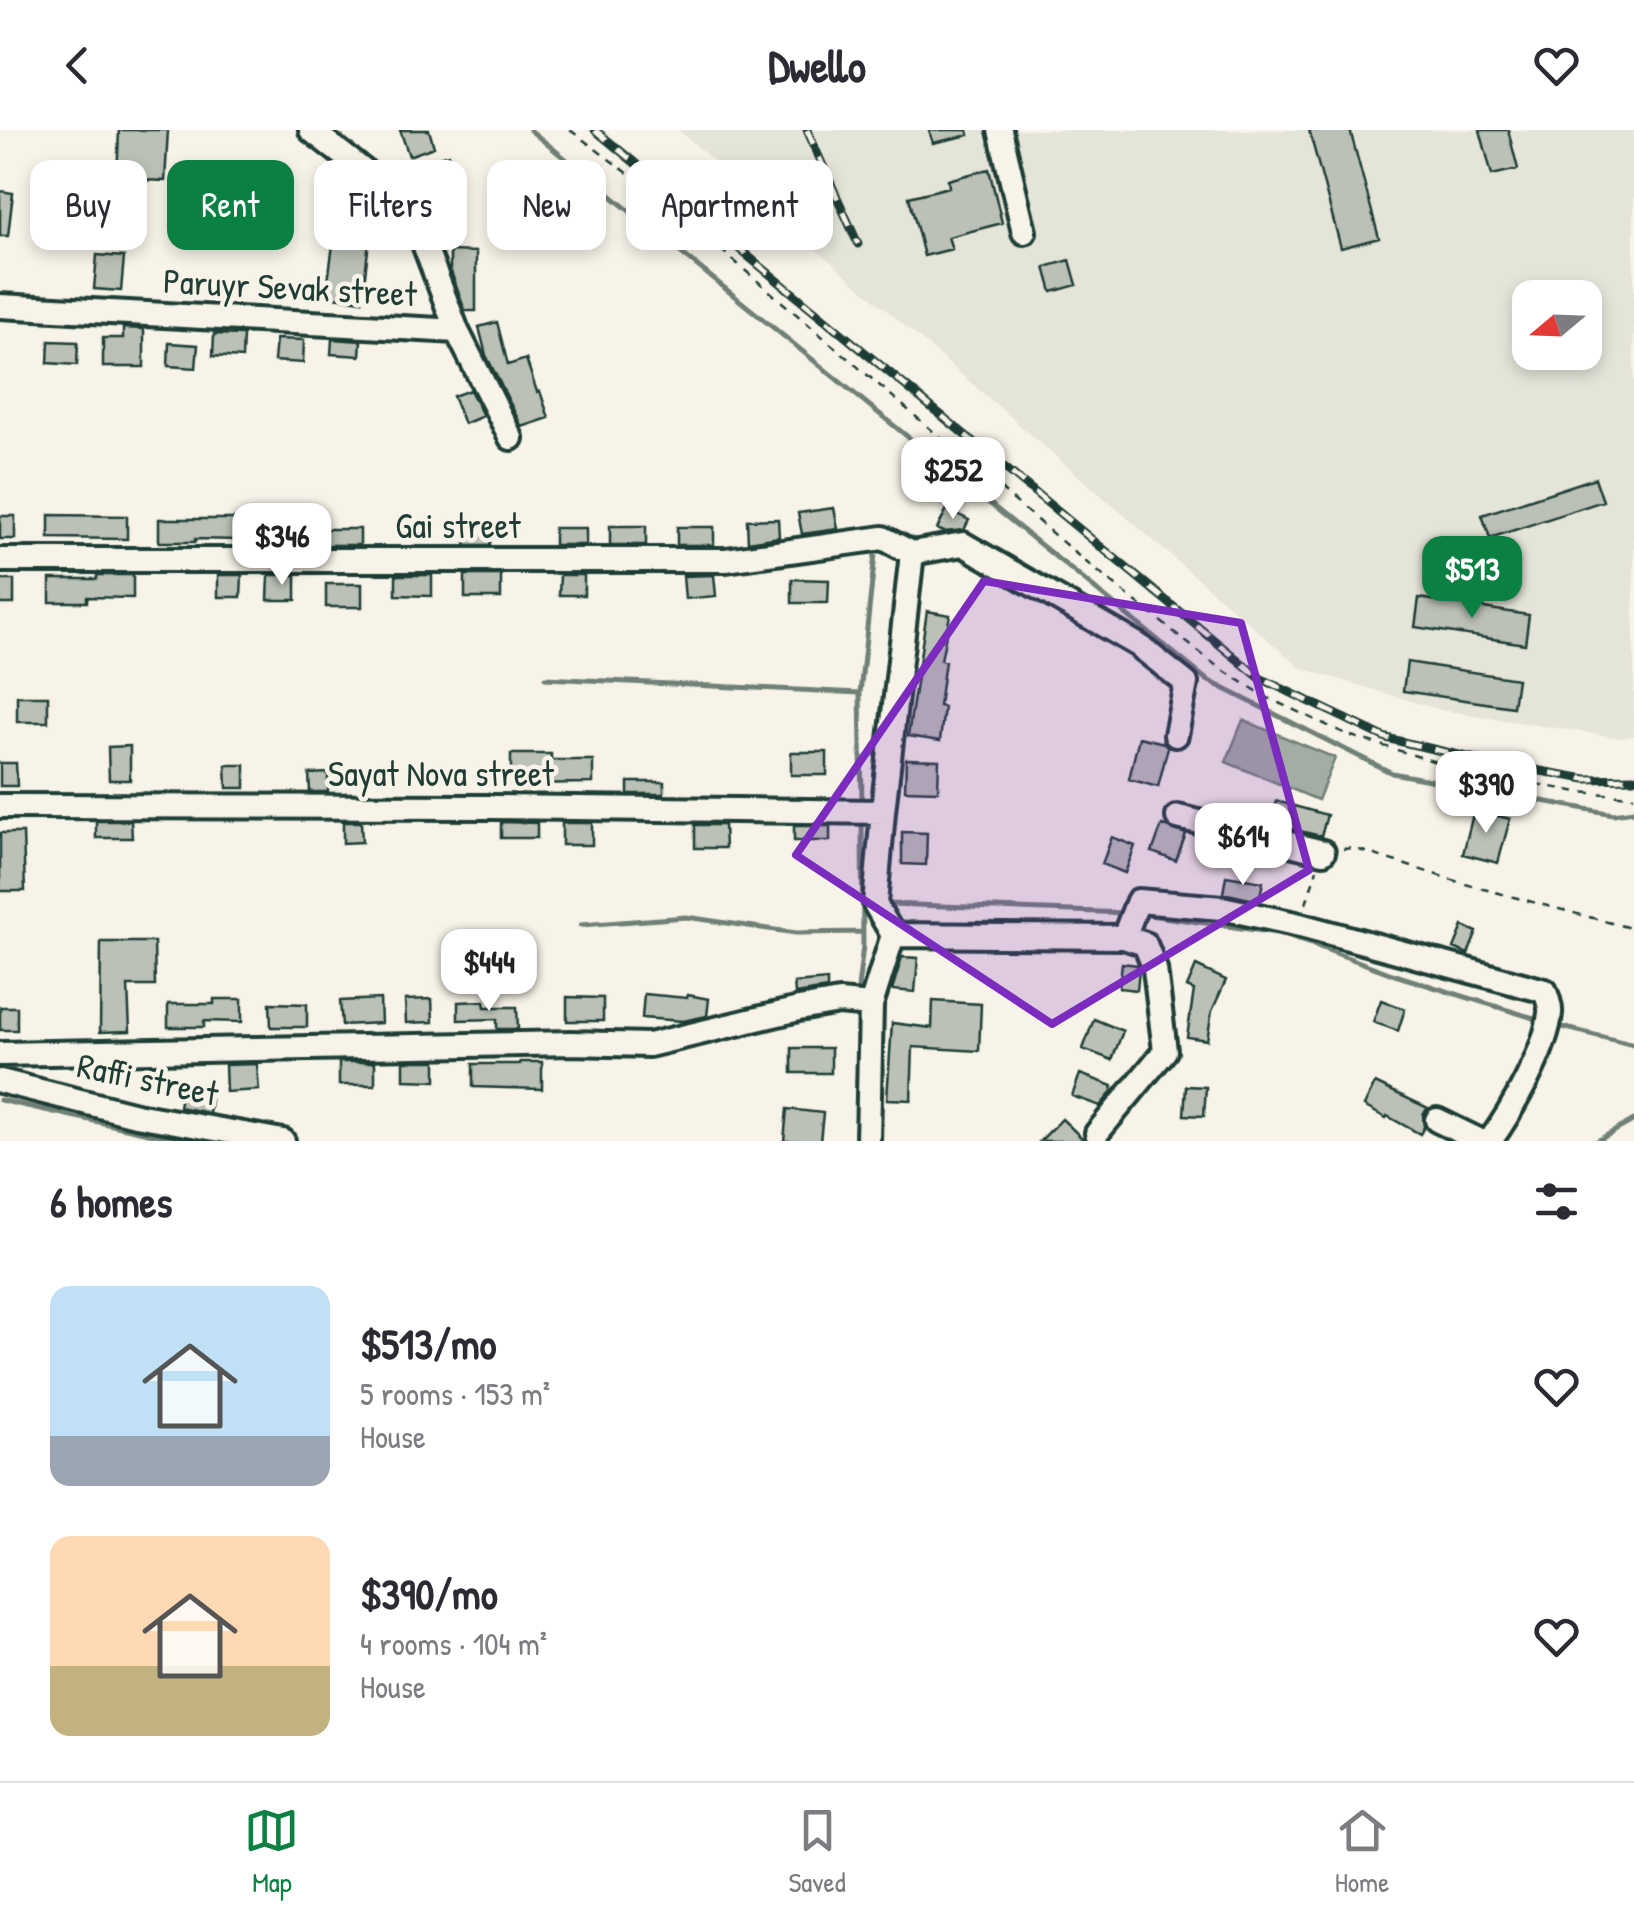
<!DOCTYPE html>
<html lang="en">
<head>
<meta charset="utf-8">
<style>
	body { margin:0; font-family:"Patrick Hand",sans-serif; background:#f2f2f3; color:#2b2b33; height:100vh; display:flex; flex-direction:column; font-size:38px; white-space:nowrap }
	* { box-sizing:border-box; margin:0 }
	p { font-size:32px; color:#7c7c81 }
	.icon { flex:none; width:55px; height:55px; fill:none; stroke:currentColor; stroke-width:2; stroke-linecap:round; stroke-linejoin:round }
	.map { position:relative; height:1011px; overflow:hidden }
	.side { display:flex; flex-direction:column; background:#fff; flex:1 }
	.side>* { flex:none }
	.hud { position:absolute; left:30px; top:30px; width:1000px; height:90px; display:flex; gap:20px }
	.needle { width:65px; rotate:251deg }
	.controls { position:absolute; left:1512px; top:150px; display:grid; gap:20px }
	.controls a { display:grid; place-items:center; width:90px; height:90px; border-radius:20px; background:#fff; box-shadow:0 5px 15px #0003; font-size:50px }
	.price { position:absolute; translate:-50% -85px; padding:0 22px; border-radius:20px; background:#fff; color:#222; font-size:32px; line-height:65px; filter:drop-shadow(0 2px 5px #0008) }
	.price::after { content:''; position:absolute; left:50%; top:60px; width:30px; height:22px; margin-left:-15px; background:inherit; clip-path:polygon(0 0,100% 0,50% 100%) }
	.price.selected { background:#0b8043; color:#fff }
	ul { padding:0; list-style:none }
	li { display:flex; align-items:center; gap:30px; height:250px; padding:0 50px }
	li span { display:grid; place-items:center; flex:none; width:280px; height:200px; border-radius:20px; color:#555 }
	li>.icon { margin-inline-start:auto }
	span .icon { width:120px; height:120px; fill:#fffc; stroke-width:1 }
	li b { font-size:42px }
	h2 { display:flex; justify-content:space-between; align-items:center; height:120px; padding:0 50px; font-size:42px }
	.chip { padding:0 35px; border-radius:20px; background:#fff; box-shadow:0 5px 15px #0003; font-size:35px; line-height:90px }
	.chip.selected { background:#0b8043; color:#fff }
	header { display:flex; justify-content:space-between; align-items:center; height:130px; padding:0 50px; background:#fff; font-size:45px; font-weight:700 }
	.dock { display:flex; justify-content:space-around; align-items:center; height:140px; border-top:2px solid #e1e1e2; background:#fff; font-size:28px; color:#7c7c81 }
	.dock a { display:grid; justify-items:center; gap:5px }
	.dock .selected { color:#0b8043 }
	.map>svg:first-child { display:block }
</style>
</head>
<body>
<header><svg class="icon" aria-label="back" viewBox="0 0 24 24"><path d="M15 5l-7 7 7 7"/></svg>Dwello<svg class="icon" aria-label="heart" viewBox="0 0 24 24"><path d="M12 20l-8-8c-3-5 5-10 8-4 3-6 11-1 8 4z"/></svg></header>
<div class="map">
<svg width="1634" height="1011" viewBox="0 0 1634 1011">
	<rect width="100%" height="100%" fill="#f7f3e8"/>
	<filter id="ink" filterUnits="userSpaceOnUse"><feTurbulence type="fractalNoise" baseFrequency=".01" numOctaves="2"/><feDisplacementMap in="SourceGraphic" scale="20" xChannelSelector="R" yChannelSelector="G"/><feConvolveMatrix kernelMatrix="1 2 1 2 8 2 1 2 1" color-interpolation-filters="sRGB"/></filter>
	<g filter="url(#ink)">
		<path fill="#e5e4d9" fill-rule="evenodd" d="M678,0h956v606l-13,2 -180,-28 -140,-42zM1530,168h55v54h-55z"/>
		<path fill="#a4ada3" stroke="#6f8077" stroke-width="2.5" d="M1243,590l92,38 -17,42 -92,-38z"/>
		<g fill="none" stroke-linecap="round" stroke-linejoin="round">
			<path stroke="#6f8077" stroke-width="5" d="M530,0l677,550 185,93 221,41 21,-3
				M545,548l315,15
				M862,672l-2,-109 15,-139
				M889,774l237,9
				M1142,784l142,20 111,41 145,45
				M581,795l105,-8 110,16 67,-1
				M858,858l5,-42 -1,-120
				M1555,895l79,20
				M0,970l184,41
				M1597,1011l37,-21"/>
		</g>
		<path fill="#bbc1b6" stroke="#1f3d34" stroke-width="2.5" d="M119,0h49l-3,51 -48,-2z
			M400,0h29l5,17 -25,9z
			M929,0h39l1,5 -36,8z
			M1309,0h41l29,108 -38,10z
			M1480,0h28l10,39 -26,6z
			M449,24l10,33 -22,6 -9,-33z
			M989,39l13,54 -54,14 4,12 -28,7 -15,-59 40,-10 -1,-7z
			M0,61l13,2 -5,43h-8z
			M334,107l35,4 -7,60 -36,-5z
			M450,121l26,1v59h-11l-15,-42z
			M97,125l27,2 -3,34 -27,-2z
			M1070,130l7,25 -25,7 -7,-25z
			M497,192l11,43 18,-6 11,33 3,-1 9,27 -27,9 -36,-72 -7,-28z
			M123,198l21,1v38h-41v-29h20z
			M214,204l29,1 -1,23 -29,-2z
			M276,209l28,1 -1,23 -29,-2z
			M332,209l29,2 -1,15 -29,-2z
			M49,211l29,1 -1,23 -29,-2z
			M169,213l29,2 -2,23 -28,-2z
			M470,260l13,26 -19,8 -11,-28z
			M1595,348l8,23 -113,37 -8,-23z
			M834,378l4,21 -36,5 -4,-21z
			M947,379l22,11 -5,10 -20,2 -7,-3z
			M49,385l78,1v23l-78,-1z
			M0,386h15v23h-15z
			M159,389h80v21l-44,-1v3h-36z
			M778,389l1,18 -31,5 -1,-22z
			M610,396h36v19h-36z
			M677,397h37v18h-37z
			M554,398h32v17h-32z
			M324,399h36v16h-36z
			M466,399h25l-1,16h-24z
			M97,445h36v23l-46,-1v5h-37v-23h47z
			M218,445h24l-1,22h-23z
			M269,445h27v25h-28z
			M396,445h36v21l-36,-1z
			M465,445h36v23h-36z
			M560,445h24v20h-25z
			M714,445l2,21 -31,3 -2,-23z
			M792,449l37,1 -1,23h-36z
			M0,450h14v24h-14z
			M326,454h36v23h-36z
			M1419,468l110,17 -4,29 -110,-17z
			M927,481l23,4 -9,45 4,1 -6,45 5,1 -4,34 -32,-5z
			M1407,532l110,17 -4,28 -110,-16z
			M17,566h31v26h-31z
			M1139,607l25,6 4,4 -10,40 -29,-8z
			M130,616v34h-21l-1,-33z
			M791,622h36v23h-36z
			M511,624h40v6h42v23l-82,1z
			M906,629l33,1 -1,31 -33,-1z
			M0,633h16l1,23h-17z
			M226,635h19v23h-18z
			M328,643v19h-18l-1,-18z
			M628,652h36v12h-36z
			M1276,671l51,14 -6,21 -51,-12z
			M1474,680l36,9 -12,44 -35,-9z
			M96,691h35l1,17h-36z
			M343,692h18l1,20 -19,1z
			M501,692l36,1v15h-36z
			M562,693h30v22h-30z
			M695,695h29l1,23h-30z
			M1162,695l24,9 -10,27 -24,-9z
			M794,696h36v15h-36z
			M902,702l25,1 -1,32 -24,-1z
			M0,703h23l2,58h-25z
			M1112,707l23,9 -10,27 -23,-9z
			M1226,746l37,6 -4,19 -36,-8z
			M1463,796l14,6 -9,22 -14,-6z
			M101,812h53l1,44h-27l2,45 -30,1z
			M902,827l16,1 -3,34 -23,-2z
			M1122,833l15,2 2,5 -2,20 -18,-2z
			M1196,836l30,14 -14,31 -5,29 -20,-3 7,-47 -7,-3z
			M827,850v9l-32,5 -1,-11z
			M644,864l43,4 1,-3 21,4 -2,17 -24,5 -41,-3z
			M567,867l36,1v23h-36z
			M214,869h28v23l-38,-1v6h-36v-23h46z
			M380,869l1,24 -39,2 -2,-24z
			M432,869l1,23 -27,1 -1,-23z
			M1381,870l24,9 -7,22 -25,-9z
			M484,871l1,6h32l1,22h-21v-10l-39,1v-18z
			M933,871l48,3 -2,47 -66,-4 -2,53 -24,-1 5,-76 40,5z
			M270,873l37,1v23h-36z
			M0,877h17v23h-17z
			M1094,889l29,12 -11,29 -29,-11z
			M792,918h39v25h-39z
			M404,931h32v20l-32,-1z
			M339,932h36v23h-36z
			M520,932h22v27l-69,-2v-23h47z
			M257,934l2,26 -33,2 -1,-27z
			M1080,944l33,12 -2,7 -11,13 -28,-10z
			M1375,953l53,25 -5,6 1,13 -4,7 -33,-18 -1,2 -22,-12z
			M1186,956l20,1 -2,29 -20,-1z
			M181,965l30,5 -2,13 -30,-6z
			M787,979l36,4 -3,28h-36z
			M1062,989l22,21 1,1h-45z"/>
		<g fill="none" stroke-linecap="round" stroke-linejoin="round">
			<g stroke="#1f3d34" stroke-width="30">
				<path id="minor" d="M311,0l99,77 47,124
					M1000,0l24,102
					M0,176l457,25 54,107
					M912,423l51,-9 175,101 48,38 -10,52
					M0,430h726l157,-22 29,15
					M0,676l492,1 391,5
					M1178,687l145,35
					M893,805l231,2 21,7 10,25 10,82 -68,82
					M893,805l-18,-31 8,-92 29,-259
					M1124,807l14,-36 84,7 78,17 245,66c2,7 6,15 5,22 -3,36 -39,99 -60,128
					M0,924l571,-11 78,2 150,-36 40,-7 32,3 22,-70
					M0,951l136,34 147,26
					M1437,990l43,21
					M868,1011l3,-136"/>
			</g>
			<path stroke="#1f3d34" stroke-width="2.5" stroke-dasharray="8 8" stroke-linecap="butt" d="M570,0l86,64 425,364 137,109 50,31 80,37 114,35 116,22 56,4
				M1343,719l10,-1 112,36 169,45
				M1306,774l11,-35"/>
			<use href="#minor" stroke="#f7f3e8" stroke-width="22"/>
			<g stroke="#1f3d34" stroke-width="9">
				<path id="rail" d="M595,0l665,548 126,60 98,23 102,18 48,-1
					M807,0l51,114"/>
			</g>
			<use href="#rail" stroke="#f7f3e8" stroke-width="5" stroke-dasharray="15" stroke-linecap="butt"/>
		</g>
	</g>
	<path fill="#7b2cbf" fill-opacity="0.2" stroke="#7b2cbf" stroke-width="8" stroke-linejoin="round" d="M984,451l257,42 68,247 -257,154 -256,-169z"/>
	<g text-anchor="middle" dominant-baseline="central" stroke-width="9" stroke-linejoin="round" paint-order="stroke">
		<g font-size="35" fill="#1f3d34" stroke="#f7f3e8">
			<text transform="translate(290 157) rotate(3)">Paruyr Sevak street</text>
			<text x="458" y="395">Gai street</text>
			<text x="441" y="643">Sayat Nova street</text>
			<text transform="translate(148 949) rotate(12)">Raffi street</text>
		</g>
	</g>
</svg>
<div class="controls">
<a><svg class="needle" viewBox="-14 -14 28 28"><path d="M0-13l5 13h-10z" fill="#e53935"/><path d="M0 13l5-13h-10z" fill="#7c7c81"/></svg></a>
</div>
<b class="price" style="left:953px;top:392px">$252</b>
<b class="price" style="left:282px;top:458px">$346</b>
<b class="price selected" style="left:1472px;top:491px">$513</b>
<b class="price" style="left:1486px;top:706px">$390</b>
<b class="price" style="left:1243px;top:758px">$614</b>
<b class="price" style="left:489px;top:884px">$444</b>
<div class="hud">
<a class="chip">Buy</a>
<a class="chip selected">Rent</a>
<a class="chip">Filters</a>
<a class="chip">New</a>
<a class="chip">Apartment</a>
</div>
</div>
<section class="side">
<h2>6 homes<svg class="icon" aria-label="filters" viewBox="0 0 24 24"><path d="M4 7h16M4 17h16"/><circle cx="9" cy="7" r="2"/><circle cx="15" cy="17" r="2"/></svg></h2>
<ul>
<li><span style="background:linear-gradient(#bfe0f5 75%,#9aa5b1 0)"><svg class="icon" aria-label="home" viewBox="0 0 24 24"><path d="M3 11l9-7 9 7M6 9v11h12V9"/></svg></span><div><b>$513/mo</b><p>5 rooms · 153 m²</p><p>House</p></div><svg class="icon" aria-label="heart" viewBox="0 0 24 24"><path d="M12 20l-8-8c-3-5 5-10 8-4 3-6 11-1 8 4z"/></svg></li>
<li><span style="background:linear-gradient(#ffd9b3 65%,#c2b280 0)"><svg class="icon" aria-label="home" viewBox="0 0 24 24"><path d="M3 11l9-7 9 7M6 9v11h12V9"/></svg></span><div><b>$390/mo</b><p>4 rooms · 104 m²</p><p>House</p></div><svg class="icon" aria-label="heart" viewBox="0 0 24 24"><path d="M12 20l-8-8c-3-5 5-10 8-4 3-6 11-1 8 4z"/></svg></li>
</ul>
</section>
<nav class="dock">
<a class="selected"><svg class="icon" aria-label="map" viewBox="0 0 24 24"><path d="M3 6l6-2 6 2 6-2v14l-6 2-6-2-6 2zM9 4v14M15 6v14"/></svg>Map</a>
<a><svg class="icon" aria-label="saved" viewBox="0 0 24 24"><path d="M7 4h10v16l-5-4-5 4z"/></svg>Saved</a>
<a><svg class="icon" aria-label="home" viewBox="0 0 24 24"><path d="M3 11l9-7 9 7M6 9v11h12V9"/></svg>Home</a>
</nav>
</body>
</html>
